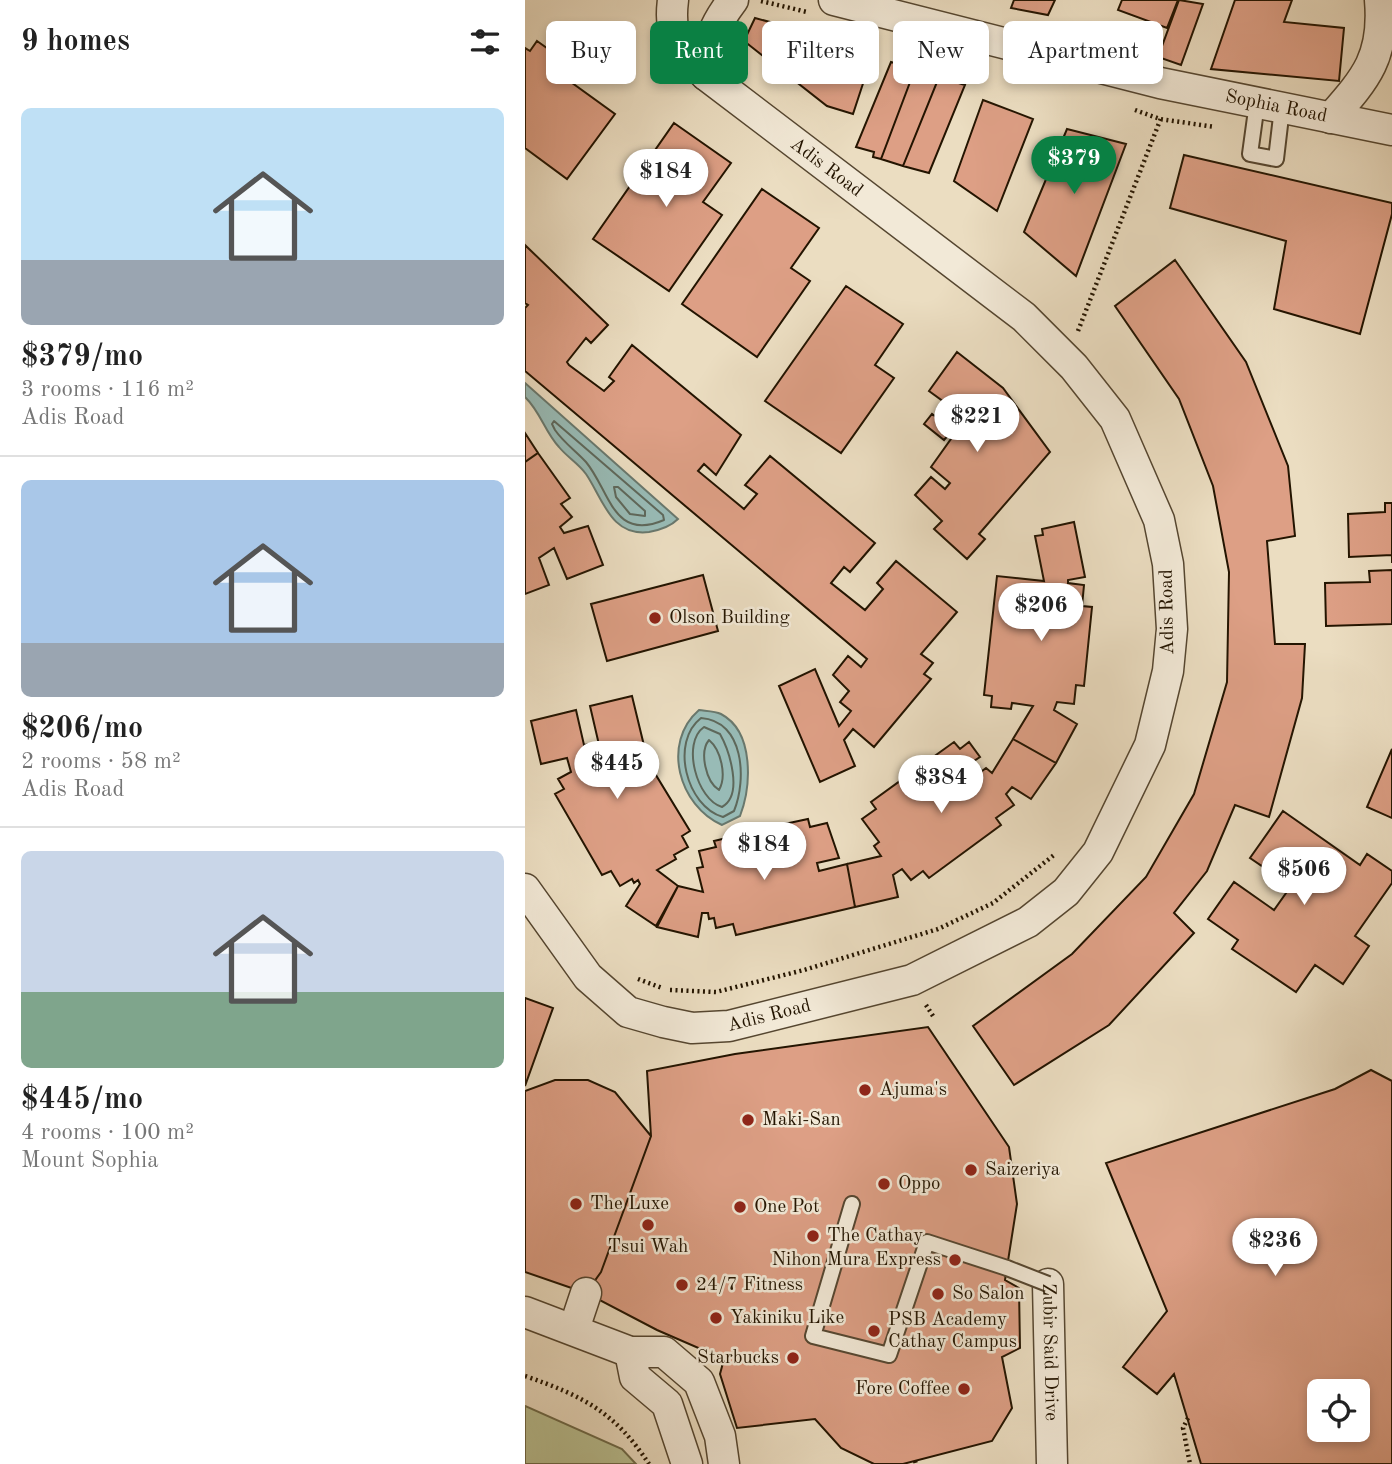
<!DOCTYPE html>
<html lang="en">
<head>
<meta charset="utf-8">
<style>
	body { margin:0; font-family:"Old Standard TT",serif; background:#f6f6f6; color:#222; height:100vh; display:flex; flex-direction:column; font-size:26px; white-space:nowrap }
	* { box-sizing:border-box; margin:0 }
	p { font-size:23px; color:#767676 }
	.icon { flex:none; width:38px; height:38px; fill:none; stroke:currentColor; stroke-width:2; stroke-linecap:round; stroke-linejoin:round }
	.map { position:relative; flex:1; overflow:hidden }
	.side { display:flex; flex-direction:column; background:#fff; width:525px }
	.side>* { flex:none }
	.guide { position:absolute; left:21px; top:21px; width:665px; height:63px; display:flex; gap:14px }
	.controls { position:absolute; left:782px; top:1379px; display:grid; gap:14px }
	.controls a { display:grid; place-items:center; width:63px; height:63px; border-radius:10px; background:#fff; box-shadow:0 4px 10px #0003; font-size:35px }
	.price { position:absolute; translate:-50% -60px; padding:0 16px; border-radius:24px; background:#fff; color:#222; font-size:23px; line-height:46px; filter:drop-shadow(0 2px 4px #0008) }
	.price::after { content:''; position:absolute; left:50%; top:42px; width:21px; height:16px; margin-left:-10px; background:inherit; clip-path:polygon(0 0,100% 0,50% 100%) }
	.price.current { background:#0b8043; color:#fff }
	ul { padding:0; list-style:none }
	li { display:grid; align-content:center; gap:14px; height:371px; padding:0 21px }
	li+li { border-top:2px solid #e0e0e0 }
	li span { display:grid; place-items:center; height:217px; border-radius:10px; color:#555 }
	li>.icon { margin-inline-start:auto }
	span .icon { width:126px; height:126px; fill:#fffc; stroke-width:1 }
	li b { font-size:30px }
	h2 { display:flex; justify-content:space-between; align-items:center; height:84px; padding:0 21px; font-size:30px }
	.tag { padding:0 24px; border-radius:10px; background:#fff; box-shadow:0 4px 10px #0003; font-size:24px; line-height:63px }
	.tag.current { background:#0b8043; color:#fff }
	main { display:flex; flex:1; min-height:0 }
	.map>svg:first-child { display:block }
</style>
</head>
<body>
<main>
<section class="side">
<h2>9 homes<svg class="icon" aria-label="filters" viewBox="0 0 24 24"><path d="M4 7h16M4 17h16"/><circle cx="9" cy="7" r="2"/><circle cx="15" cy="17" r="2"/></svg></h2>
<ul>
<li><span style="background:linear-gradient(#bfe0f5 70%,#9aa5b1 0)"><svg class="icon" aria-label="home" viewBox="0 0 24 24"><path d="M3 11l9-7 9 7M6 9v11h12V9"/></svg></span><div><b>$379/mo</b><p>3 rooms · 116 m²</p><p>Adis Road</p></div></li>
<li><span style="background:linear-gradient(#a9c7e8 75%,#9aa5b1 0)"><svg class="icon" aria-label="home" viewBox="0 0 24 24"><path d="M3 11l9-7 9 7M6 9v11h12V9"/></svg></span><div><b>$206/mo</b><p>2 rooms · 58 m²</p><p>Adis Road</p></div></li>
<li><span style="background:linear-gradient(#c9d6e8 65%,#7fa58c 0)"><svg class="icon" aria-label="home" viewBox="0 0 24 24"><path d="M3 11l9-7 9 7M6 9v11h12V9"/></svg></span><div><b>$445/mo</b><p>4 rooms · 100 m²</p><p>Mount Sophia</p></div></li>
</ul>
</section>
<div class="map">
<svg width="867" height="1464" viewBox="0 0 867 1464">
	<rect width="100%" height="100%" fill="#ebddc1"/>
	<filter id="stains"><feTurbulence type="fractalNoise" baseFrequency=".00286" numOctaves="4"/><feColorMatrix values="0 0 0 0 .2 0 0 0 0 .09 0 0 0 0 .02 0 0 0 .5 -.17"/></filter>
	<radialGradient id="worn" r=".72"><stop offset=".6" stop-color="#630" stop-opacity="0"/><stop offset="1" stop-color="#630" stop-opacity=".3"/></radialGradient>
	<path fill="#b9c092" stroke="#6e6a49" stroke-width="2" d="M0,1406l97,43 14,15h-111z"/>
	<path fill="#98bbb6" stroke="#69786d" stroke-width="2" d="M0,383l153,136c-8,8 -18,11 -29,13 -38,5 -46,-33 -63,-58 -8,-11 -19,-17 -27,-27 -14,-15 -19,-36 -34,-50z
		M174,710c7,1 16,1 22,4 34,18 30,73 19,102l-18,9c-43,-19 -61,-82 -23,-115z"/>
	<g fill="none" stroke-linecap="round" stroke-linejoin="round">
		<path stroke="#5e685b" stroke-width="2" d="M29,421l109,94 1,5c-51,22 -54,-29 -78,-58 -10,-11 -22,-19 -31,-32l-3,-6z
			M89,487h4l27,24v5l-15,-2 -14,-17z
			M176,718c43,3 46,61 33,93l-11,6c-37,-11 -53,-75 -22,-99z
			M179,727l16,7c9,16 24,61 2,73 -25,-7 -41,-64 -18,-80z
			M184,740c12,10 18,36 10,50 -13,-8 -20,-38 -10,-50z"/>
	</g>
	<path fill="#dd9f85" stroke="#231400" stroke-width="2" fill-rule="evenodd" d="M489,0h41l-7,15 -37,-7z
		M597,0h56l-11,28 -49,-18z
		M654,0l24,4 -22,61 -23,-8z
		M710,0h57l-8,22 60,6 -5,53 -128,-12z
		M230,18l119,32 -21,64 -26,-8 -83,-65z
		M12,41l28,20 -8,11 58,42 -48,65 -42,-31v-100l5,3z
		M366,62l24,7 -34,90 -8,-2 1,-5 -18,-5z
		M390,69l24,8 -36,89 -22,-7z
		M414,77l26,8 -36,88 -26,-7z
		M458,100l50,19 -36,92 -43,-30z
		M149,123l57,40 -28,39 19,13 -53,76 -76,-52z
		M542,129l59,15 -50,132 -52,-44z
		M659,155l208,48v11l-32,120 -86,-25 12,-68 -116,-33z
		M237,189l57,39 -28,40 19,13 -53,76 -75,-53z
		M0,245l83,80 -17,18 -5,-5 -19,24 2,3 35,26 10,-10 -5,-4 23,-32 109,90 -25,40 -12,-11 -6,7 46,38 13,-15 -12,-9 25,-29 105,87 -25,29 -6,-5 -13,16 34,27 18,-21 -6,-6 19,-22 61,51 -36,42 12,9 -9,11 7,5 -57,68 -21,-18 -9,11 11,26 -35,16 -41,-96 36,-17 24,57 12,-15 -11,-9 9,-11 -16,-16 15,-19 13,11 6,-8 -342,-288v-63l3,-3 -3,-2z
		M650,260l71,102 42,104 7,70 -28,5 8,103h30l-3,54 -33,119 -34,-12 -28,66 -33,42 20,20 -85,92 -95,60 -41,-59 99,-72 74,-77 48,-83 33,-112 2,-110 -16,-86 -34,-87 -64,-93z
		M321,286l57,38 -28,41 19,13 -53,75 -76,-52z
		M432,352l46,36 47,64 -71,82 6,5 -18,20 -33,-30 8,-8 -27,-26 16,-18 14,12 5,-6 -19,-16 22,-31 -3,-3 -6,7 -20,-16 8,-10 8,6 7,-8 -7,-5 4,-5 -15,-11z
		M0,433l13,20 -13,9z
		M13,453l32,45 -9,6 11,13 -12,10 4,6 24,-7 15,39 -36,14 -13,-31 -15,10 10,27 -24,9v-132z
		M860,503h7v60v-8l-43,2 -1,-43 37,-2z
		M549,522l11,55 -17,3v3l16,2 -2,21 10,1 -8,79 -8,-1 -2,19 -17,-2 -3,8 23,14 -21,39 -43,-24 20,-33 -21,-3 -1,6 -20,-2 1,-11 -8,-1 13,-119 47,5 -9,-45 8,-1 -1,-6z
		M867,570v54l-66,2 -1,-43 45,-1 -1,-11z
		M178,575l15,56 -111,30 -16,-57z
		M107,696l16,66 42,69 -8,5 6,11 -14,8 2,4 -19,11 21,16 -22,40 -30,-20 14,-22 -2,-4 -4,3 -2,-4 -12,7 -9,-15 -9,4 -47,-81 9,-5 -6,-10 13,-7 -4,-14 -26,6 -10,-43 45,-11 8,35 7,-1 2,7 7,-2 -10,-43z
		M488,739l43,24 -25,36 -19,-12 -6,7 8,11 -18,13 5,7 -72,53 -6,-7 -12,9 -9,-11 -9,6 5,22 -43,10 -8,-43 34,-8 -7,-10 5,-4 -17,-23 14,-10 -5,-7 29,-21 3,4 18,-13 -3,-4 36,-26 6,7 9,-7 11,15 -6,4 8,10 4,-3 6,5z
		M867,749v69l-25,-11z
		M758,811l77,54 7,-11 25,17v12l-37,53 14,10 -26,38 -28,-19 -19,27 -64,-43 6,-9 -30,-21 26,-37 40,28 17,-24 -41,-28z
		M283,819l2,8 17,-4 12,35 -22,5 2,8 28,-7 8,43 -119,28 -3,-11 -17,4 -2,-10 -5,1 -1,-6h-6l-4,24 -41,-10 21,-41 25,6 -6,-24 6,-1 -4,-16 17,-4 -2,-6 42,-10 1,5 19,-5 -1,-5z
		M0,998l28,10 -28,78z
		M403,1027l81,120 8,57 -12,76 14,8 1,60 -18,9 10,51 -20,33 -89,23h-29l-33,-16 -26,-29 -78,9 -17,-54 4,-15 -67,-29 -71,-37 15,-21 50,-136 -4,-65 88,-17z
		M846,1070l21,11v383h-191l-27,-90 -17,20 -34,-27 44,-56 -61,-148 229,-74zM794,1391h39v39h-39z
		M30,1080h33l27,12 36,44 -50,136 -15,21 -61,-21v-181z"/>
	<g fill="none" stroke-linecap="round" stroke-linejoin="round">
		<g stroke="#554630" stroke-width="18">
			<path id="service" d="M732,103l-7,51 26,5 6,-51
				M327,1204l-39,132 76,19 38,-113 80,26"/>
		</g>
		<g stroke="#554630" stroke-width="33">
			<g id="minor">
				<path id="s1" d="M309,0l326,83 232,47"/>
				<path d="M181,75c0,-31 8,-50 27,-75"/>
				<path d="M806,118c35,-40 54,-61 49,-118"/>
				<path id="s2" d="M0,889l63,88 40,35 35,10 29,6 37,-2 183,-46 116,-58 38,-30 32,-40 52,-107 18,-74 4,-42 -4,-65 -9,-44 -44,-101 -41,-52 -50,-50 -318,-242c-26,-25 -38,-36 -33,-75"/>
				<path id="s3" d="M523,1284l4,180"/>
				<path d="M0,1312l105,40h34l35,30 21,54 4,28"/>
				<path d="M49,1329l12,-36"/>
				<path d="M105,1352l5,25 32,27 20,60"/>
			</g>
		</g>
		<path stroke="#231400" stroke-width="4.5" stroke-dasharray="2 3.5" stroke-linecap="butt" d="M236,1l46,11
			M610,110l25,9 55,8
			M553,331l83,-213
			M113,979l24,9
			M145,990l46,2 88,-22 134,-41 55,-26 61,-48
			M401,1005l7,11
			M0,1376c58,20 90,36 124,88
			M663,1418l-5,10 7,36
			M390,1461l1,3"/>
		<use href="#service" stroke="#f2e9d7" stroke-width="14"/>
		<use href="#minor" stroke="#f2e9d7" stroke-width="30"/>
		<g stroke="#554630" stroke-width="18" stroke-linecap="butt">
			<path id="service-bridge" d="M482,1268l41,16"/>
		</g>
		<use href="#service-bridge" stroke="#f2e9d7" stroke-width="14"/>
	</g>
	<g fill="#8f2418" stroke="#f2e9d7" stroke-width="2.5">
		<circle cx="130" cy="618" r="7"/>
		<circle cx="340" cy="1090" r="7"/>
		<circle cx="223" cy="1120" r="7"/>
		<circle cx="446" cy="1170" r="7"/>
		<circle cx="359" cy="1184" r="7"/>
		<circle cx="51" cy="1204" r="7"/>
		<circle cx="215" cy="1207" r="7"/>
		<circle cx="123" cy="1225" r="7"/>
		<circle cx="288" cy="1236" r="7"/>
		<circle cx="430" cy="1260" r="7"/>
		<circle cx="157" cy="1285" r="7"/>
		<circle cx="413" cy="1294" r="7"/>
		<circle cx="191" cy="1318" r="7"/>
		<circle cx="349" cy="1331" r="7"/>
		<circle cx="268" cy="1358" r="7"/>
		<circle cx="439" cy="1389" r="7"/>
	</g>
	<g text-anchor="middle" dominant-baseline="central" stroke-width="5" stroke-linejoin="round" paint-order="stroke">
		<g font-size="19" fill="#231400" stroke="#f2e9d7">
			<text stroke="none"><textPath href="#s1" startOffset="455">Sophia Road</textPath></text>
			<text transform="translate(301 168) rotate(37)">Adis Road</text>
			<text transform="translate(643 612) rotate(-91)">Adis Road</text>
			<text stroke="none"><textPath href="#s2" startOffset="306">Adis Road</textPath></text>
			<text stroke="none"><textPath href="#s3" startOffset="68">Zubir Said Drive</textPath></text>
		</g>
		<g font-size="19" fill="#231400" stroke="#f2e9d7" text-anchor="start">
			<text x="144" y="618">Olson Building</text>
			<text x="354" y="1090">Ajuma's</text>
			<text x="237" y="1120">Maki-San</text>
			<text x="460" y="1170">Saizeriya</text>
			<text x="373" y="1184">Oppo</text>
			<text x="65" y="1204">The Luxe</text>
			<text x="229" y="1207">One Pot</text>
			<text x="302" y="1236">The Cathay</text>
			<text x="123" y="1247" text-anchor="middle">Tsui Wah</text>
			<text x="416" y="1260" text-anchor="end">Nihon Mura Express</text>
			<text x="171" y="1285">24/7 Fitness</text>
			<text x="427" y="1294">So Salon</text>
			<text x="205" y="1318">Yakiniku Like</text>
			<text x="363" y="1320">PSB Academy<tspan x="363" dy="22">Cathay Campus</tspan></text>
			<text x="254" y="1358" text-anchor="end">Starbucks</text>
			<text x="425" y="1389" text-anchor="end">Fore Coffee</text>
		</g>
	</g>
	<rect width="100%" height="100%" filter="url(#stains)"/>
	<rect width="100%" height="100%" fill="url(#worn)"/>
</svg>
<div class="controls">
<a><svg class="icon" aria-label="locate" viewBox="0 0 24 24"><circle cx="12" cy="12" r="6"/><path d="M12 2v4M12 18v4M2 12h4M18 12h4"/></svg></a>
</div>
<b class="price current" style="left:549px;top:196px">$379</b>
<b class="price" style="left:141px;top:209px">$184</b>
<b class="price" style="left:452px;top:454px">$221</b>
<b class="price" style="left:516px;top:643px">$206</b>
<b class="price" style="left:92px;top:801px">$445</b>
<b class="price" style="left:416px;top:815px">$384</b>
<b class="price" style="left:239px;top:882px">$184</b>
<b class="price" style="left:779px;top:907px">$506</b>
<b class="price" style="left:750px;top:1278px">$236</b>
<div class="guide">
<a class="tag">Buy</a>
<a class="tag current">Rent</a>
<a class="tag">Filters</a>
<a class="tag">New</a>
<a class="tag">Apartment</a>
</div>
</div>
</main>
</body>
</html>
